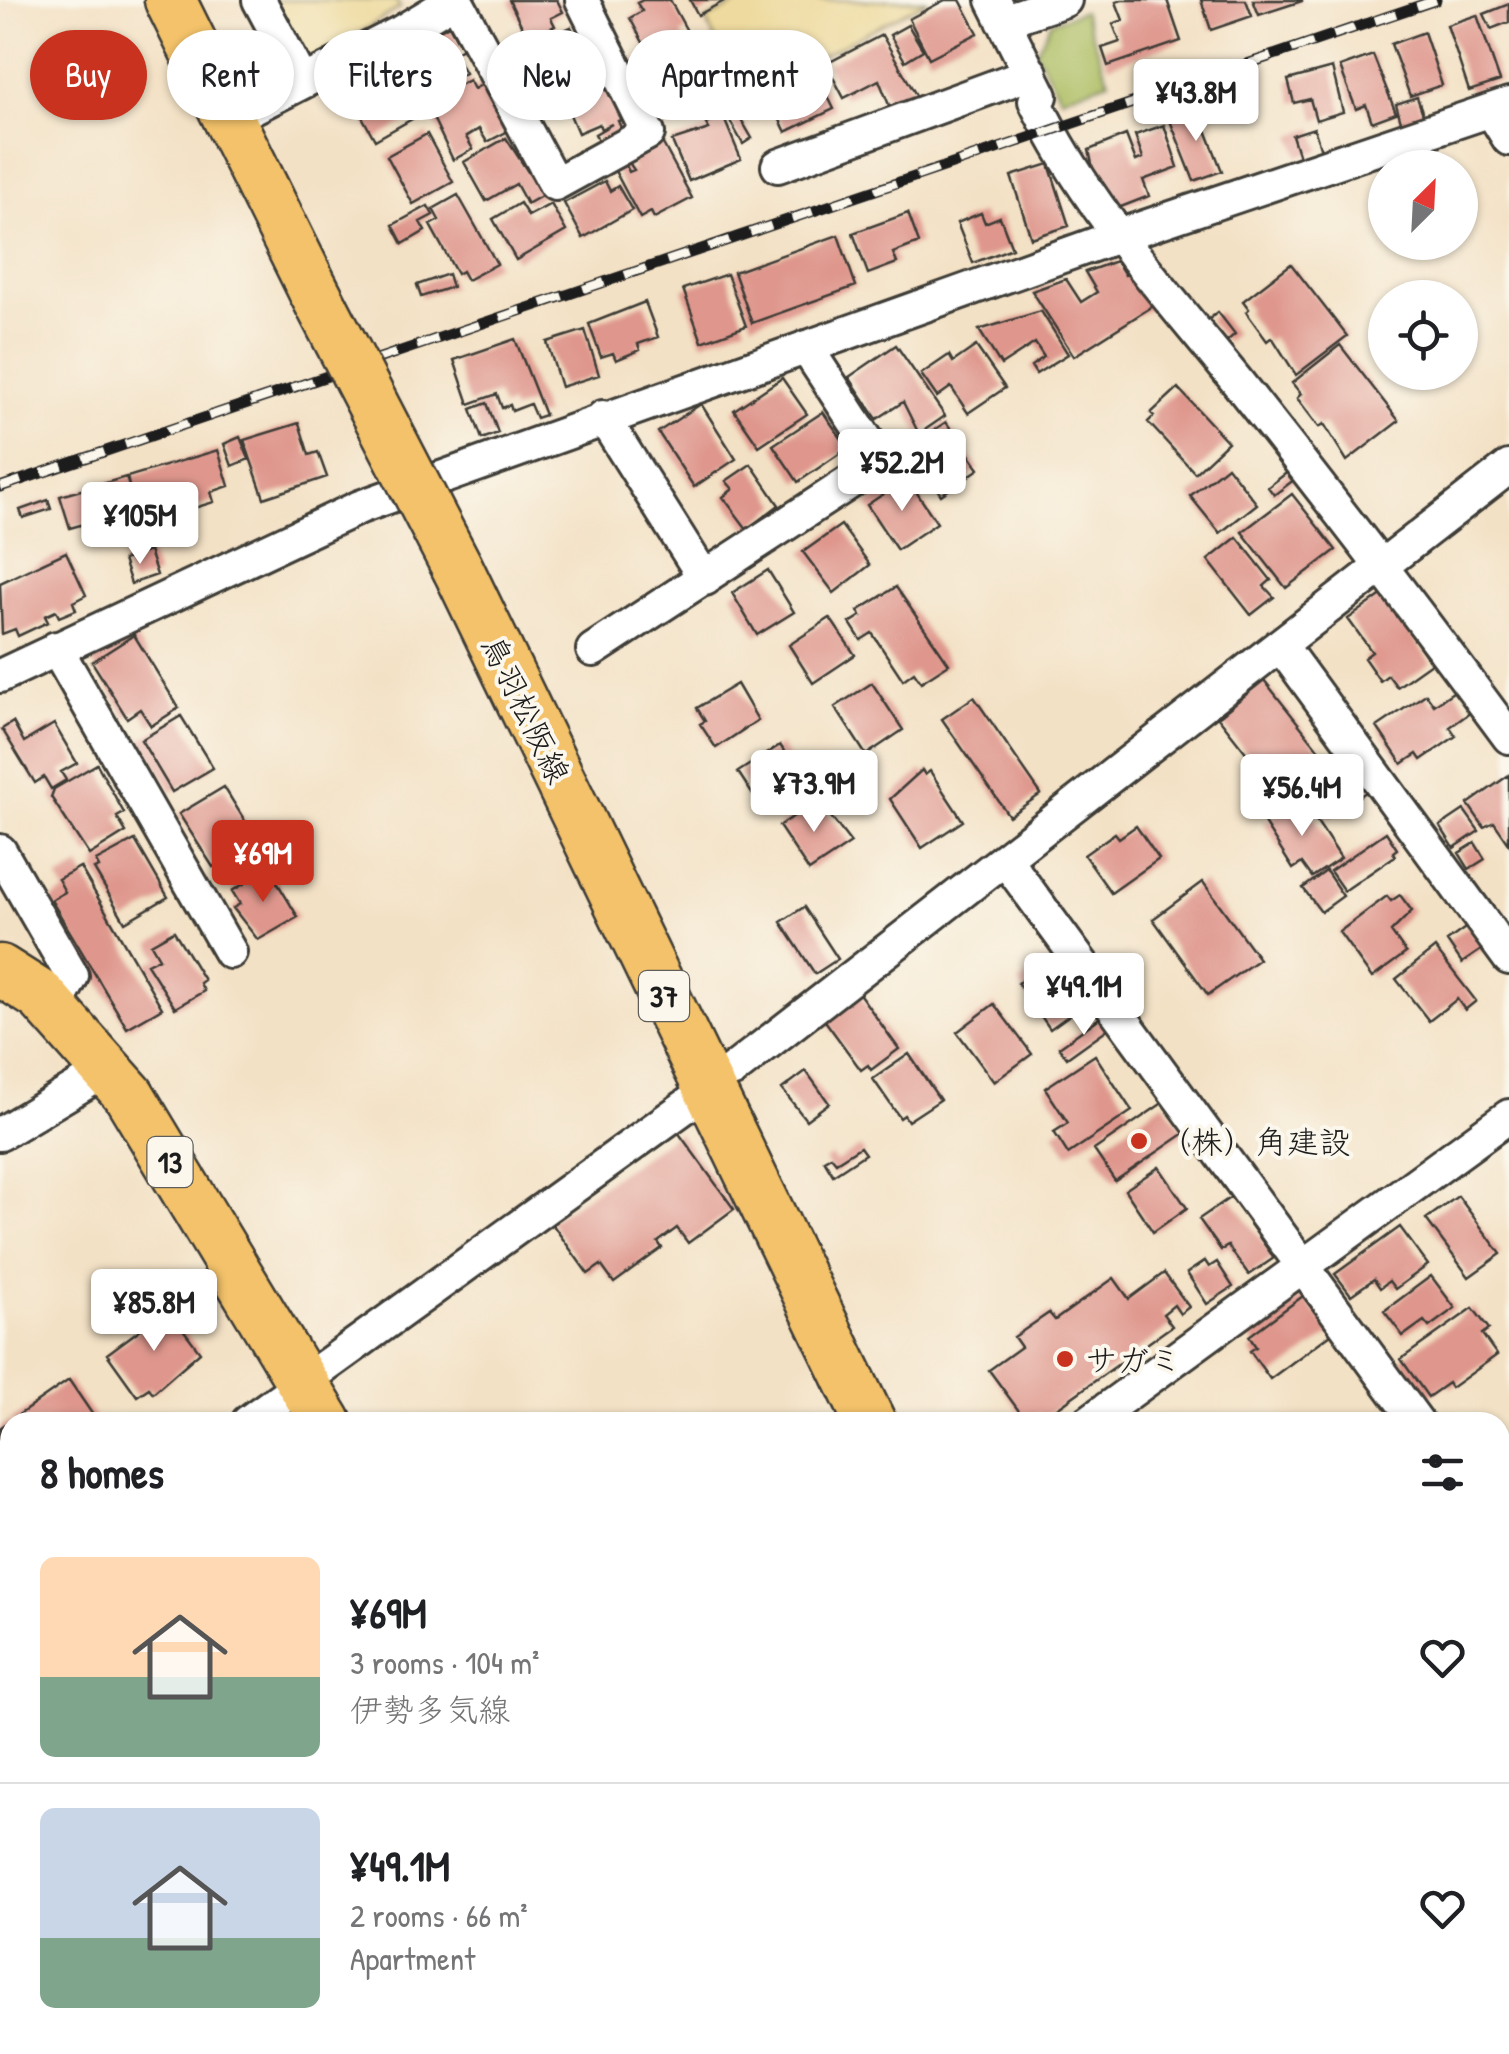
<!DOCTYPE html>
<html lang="en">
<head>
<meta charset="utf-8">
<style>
	body { margin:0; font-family:"Patrick Hand","Klee One",sans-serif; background:#f2f2f2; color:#202124; height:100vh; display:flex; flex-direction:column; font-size:38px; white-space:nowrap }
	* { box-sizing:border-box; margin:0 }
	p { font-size:32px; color:#757577 }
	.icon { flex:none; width:55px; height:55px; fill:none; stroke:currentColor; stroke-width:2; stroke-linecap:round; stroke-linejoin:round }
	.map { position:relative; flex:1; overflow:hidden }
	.sheet { position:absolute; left:0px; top:1412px; width:1510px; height:642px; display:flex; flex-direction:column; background:#fff; border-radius:30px 30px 0 0; box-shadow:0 2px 8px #0004 }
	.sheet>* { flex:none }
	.top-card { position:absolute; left:30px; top:30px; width:1000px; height:90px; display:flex; gap:20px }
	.needle { width:65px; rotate:24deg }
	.buttons { position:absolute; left:1368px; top:150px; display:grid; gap:20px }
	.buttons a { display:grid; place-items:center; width:110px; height:110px; border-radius:50%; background:#fff; box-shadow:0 2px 8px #0004; font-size:50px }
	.price { position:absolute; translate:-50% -85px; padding:0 22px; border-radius:10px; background:#fff; color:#222; font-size:32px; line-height:65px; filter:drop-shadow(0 2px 5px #0008) }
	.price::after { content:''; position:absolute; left:50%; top:60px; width:30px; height:22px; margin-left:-15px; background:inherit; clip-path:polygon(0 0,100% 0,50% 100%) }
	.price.active { background:#c8321e; color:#fff }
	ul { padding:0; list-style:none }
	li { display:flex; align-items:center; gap:30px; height:250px; padding:0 40px }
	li+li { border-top:2px solid #e0e0e0 }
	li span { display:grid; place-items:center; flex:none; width:280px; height:200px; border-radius:15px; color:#555 }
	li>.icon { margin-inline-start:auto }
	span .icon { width:120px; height:120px; fill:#fffc; stroke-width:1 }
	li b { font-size:42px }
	h2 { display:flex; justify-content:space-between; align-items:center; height:120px; padding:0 40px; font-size:42px }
	.pill { padding:0 35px; border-radius:45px; background:#fff; box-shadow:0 2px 8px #0004; font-size:35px; line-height:90px }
	.pill.active { background:#c8321e; color:#fff }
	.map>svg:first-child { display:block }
</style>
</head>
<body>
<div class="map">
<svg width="1509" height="2054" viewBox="0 0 1509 2054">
	<rect width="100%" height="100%" fill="#fbf7ec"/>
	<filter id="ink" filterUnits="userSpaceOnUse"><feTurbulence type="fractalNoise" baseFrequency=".01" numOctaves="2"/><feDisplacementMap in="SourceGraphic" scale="20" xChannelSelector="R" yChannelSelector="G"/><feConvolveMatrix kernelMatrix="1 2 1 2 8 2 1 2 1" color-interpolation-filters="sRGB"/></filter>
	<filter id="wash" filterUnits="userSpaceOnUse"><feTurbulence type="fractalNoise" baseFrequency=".0048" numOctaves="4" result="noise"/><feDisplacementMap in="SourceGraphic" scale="40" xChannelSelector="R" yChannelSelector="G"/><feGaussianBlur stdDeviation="2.25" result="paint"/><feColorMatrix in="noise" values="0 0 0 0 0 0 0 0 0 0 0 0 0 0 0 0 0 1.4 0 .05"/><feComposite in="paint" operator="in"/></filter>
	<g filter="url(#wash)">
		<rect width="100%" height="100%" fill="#f3e1c5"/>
		<path fill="#abbc5f" stroke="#646c3e" stroke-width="2.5" d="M1083,11l26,70 -48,17 -25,-46 15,-30z"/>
		<path fill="#eeda9e" stroke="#857b5d" stroke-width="2.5" d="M263,0h133l4,8 -101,61z
			M745,0h183l-186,98 -36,-78z"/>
		<g id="blocks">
			<path fill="#df978d" d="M509,0h48l6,12 -12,6 4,8 -27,13z
				M643,0h27l17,31 -6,4 7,12 -51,27 -7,-12 18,-10 -18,-34 12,-7 -5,-8z
				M690,0h36l-28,15z
				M945,0h15l18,33 -49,25 -20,-39z
				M1122,0h45l14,41 -73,25 -6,-18 18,-6 -7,-18 10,-4 -7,-18z
				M1201,0h45l6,16 -41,14z
				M1253,0h49v1l-43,14z
				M1509,4v18l-18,7 -7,-15z
				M1477,15l23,66 -31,10 -22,-66z
				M449,25l13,23 -8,5 11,20 -30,17 -24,-44z
				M908,25l15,25 -18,11 -15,-26z
				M571,27l14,29 -7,4 8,16 -33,15 -22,-45z
				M1424,32l18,53 -32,11 -19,-52z
				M882,35l35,62 -26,13 -12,-30 -35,18 -18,-34z
				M692,53l16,35 -13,7 3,9 -25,12 -21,-44z
				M1373,55l23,58 -24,9 -6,-17 -10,4 -16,-42z
				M393,68l26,47 -44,25 -26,-47z
				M814,68l20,41 -48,23 -20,-40z
				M1332,68l11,44 -27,8 -6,-21 -16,4 -6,-23z
				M469,80l5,9 9,-5 27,46 -23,12 -8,-13 -13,8 7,12 -20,11 -27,-57z
				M599,80l4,10 6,-2 14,31 -5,2 4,9 -23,12 -4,-8 17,-10 -11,5 -2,-5 -21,9 -16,-37z
				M1417,97l7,20 -22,8 -6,-21z
				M556,99l5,10 -23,11 -5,-10z
				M1197,107l25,64 -28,10 -25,-63z
				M735,109l17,29 -9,6 -17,-30z
				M723,116l18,43 -52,22 -17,-40 37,-12 -3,-5z
				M1164,125l14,42 -35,13 6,16 -36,14 -9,-25 -7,2 -8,-37 37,-15 10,26 7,-3 -8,-23z
				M1314,128l7,22 -22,7 -7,-22z
				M427,134l26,48 -40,22 -26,-48z
				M506,138l37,57 -16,9 -11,-20 -30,17 -22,-39z
				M662,142l30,56 -38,20 -3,-6 -11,6 -26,-49 11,-6 4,9 5,-2 -6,-9z
				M1049,164l20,62 -38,12 -20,-62z
				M605,181l5,10 8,-5 14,24 -49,28 -19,-35z
				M458,195l39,69 -30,16 -5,-9 -5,3 -27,-49 9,-5 -6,-11z
				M520,203l8,13 23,-12 15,27 -50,29 -23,-41z
				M428,206l5,9 -13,7 5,9 -22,13 -10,-19z
				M908,213l11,30 -26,10 4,10 -29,11 -15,-41z
				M981,213l4,10 15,-6 12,31 -39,15 -16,-40z
				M838,235l18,51 -104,37 -18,-51z
				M1116,261l9,14 6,-4 22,35 -79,50 -42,-65 34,-12 15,23 16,-10 -12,-20z
				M1291,264l56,72 -51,39 -24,-38 -5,4 -21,-29 3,-3 -6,-8z
				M448,274l4,13 -31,10 -4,-12z
				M727,274l19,52 -44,16 -19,-53z
				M645,302l13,35 -20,7 2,6 -24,10 -3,-7 -12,4 -12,-33z
				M1041,311l27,43 -32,20 -5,-8 13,-9 -9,-14 -34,22 -22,-35z
				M1218,312l17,22 -9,8 -18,-22z
				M585,330l14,45 -38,12 -14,-45z
				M515,339l30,76 -9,3 -6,-14 -18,7 -2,-6 -8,3 -5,-14 -28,10 -15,-44z
				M896,345l49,71 -26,18 -16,-32 -26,17 -28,-42z
				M1340,345l59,76 -52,40 -23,-37 -5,3 -22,-29 4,-4 -9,-11z
				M976,346l29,42 -37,25 -17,-26 -14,10 -16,-23 28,-19 4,7z
				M782,378l25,36 -48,32 -25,-36z
				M1178,388l50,54 -33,31 -47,-51 6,-6 -3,-3z
				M487,403l11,30 -16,6 -11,-30z
				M701,404l35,55 -42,28 -36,-55z
				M823,412l25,36 -50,34 -25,-37z
				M946,422l33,47 -38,26 -32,-48z
				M299,423l10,32 9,-3 9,25 -63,21 -20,-58z
				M240,437l9,22 -17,7 -8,-22z
				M218,450l11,36 -18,6 3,10 -36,11 -1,-5 -89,29 -4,-13 -14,4 -10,-32 66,-19 4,13 -3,-13z
				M751,464l28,41 -32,24 -24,-32 10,-8 -7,-8z
				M1227,466l30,38 -37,29 -30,-37z
				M1289,471l6,8 -21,16 -6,-8z
				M907,478l30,45 -40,27 -30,-45z
				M1292,494l44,56 -50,38 -44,-56z
				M48,500l3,9 -28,9 -3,-8z
				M841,525l29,40 -36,28 -31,-41z
				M1237,537l34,43 -7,6 10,11 -23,18 -43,-55z
				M149,551l8,24 -26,9 -8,-24z
				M66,552l20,43 -13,7 3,8 -17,7 -3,-6 -11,5 3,6 -30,14 -3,-7 -13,5 -2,-51z
				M768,570l26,42 -37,23 -25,-42z
				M896,587l53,77 -28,18 -7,-10 -11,8 -31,-47 -11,7 -11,-17 11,-7 -3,-5z
				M1383,594l48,69 -34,24 -9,-12 -8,6 -16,-23 8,-6 -24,-33z
				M830,618l25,37 -42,28 -24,-38z
				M134,635l45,73 -28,18 -11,-17 -13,9 -35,-56z
				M1264,680l63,80 -46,37 -63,-80z
				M872,683l31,47 -37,25 -31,-48z
				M737,684l21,36 -42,28 -16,-24 5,-3 -8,-13z
				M1456,690l15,22 -21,15 6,9 -35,24 -4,-6 -15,10 -25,-37 49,-33 8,11z
				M974,697l67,97 -32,22 -67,-97z
				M181,716l32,52 -41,24 -31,-52z
				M13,722l11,20 30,-18 23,39 -16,9 5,8 -15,9 -7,-12 -9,6 -33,-54z
				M780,745l26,40 -42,27 -26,-40z
				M1355,763l17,25 -45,30 -9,-14 5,-4 -7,-10z
				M97,764l27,49 -7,4 9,15 -37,23 -38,-58 3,-8z
				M922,770l3,5 5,-4 33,50 -41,27 -32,-49z
				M1509,775v69l-15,-22 -10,5 -16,-23z
				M224,787l34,55 -45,25 -34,-53z
				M1302,799l39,59 -29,19 -10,-14 -9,6 -29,-46z
				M818,800l33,43 -42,28 -30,-45z
				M1464,810l15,21 -25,17 -14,-22z
				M1136,826l23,33 -48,34 -27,-38 31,-22 4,5z
				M1386,832l11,17 -4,3 2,4 -51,35 -14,-20z
				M135,840l33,57 -43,25 -31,-53 5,-2 -3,-6z
				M1475,843l10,16 -16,10 -10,-16z
				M80,867l82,141 -35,20 -76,-128 14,-8 -7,-13z
				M269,869l29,48 -40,23 -25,-32 7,-4 -8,-13z
				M1326,871l17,25 -22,16 -18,-24z
				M1203,882l56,77 -51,36 -55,-76z
				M1400,895l12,16 -21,21 15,21 -34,25 -33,-46 48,-36 4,5z
				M804,907l34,52 -23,15 -34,-52z
				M1468,926l16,22 -22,15 -15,-22z
				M174,931l30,49 -4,3 4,8 -29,17 -28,-44 12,-6 -8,-14z
				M1435,948l41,53 -11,9 -8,-11 -28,22 -33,-42z
				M1055,958l31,45 -36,26 -32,-46z
				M858,992l41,57 -28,21 -3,-5 -7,5 -38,-52z
				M994,1004l38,50 -38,28 -37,-50z
				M1101,1017l8,11 -42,30 -8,-11z
				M909,1054l31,46 -32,21 -4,-6 -4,3 -27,-39z
				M1095,1055l37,56 -64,43 -14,-22 14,-9 -23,-35z
				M806,1071l23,32 -23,17 -24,-31z
				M1164,1102l21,31 -70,48 -21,-31z
				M678,1132l56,77 -46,34 -11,-15 -19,14 4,6 -48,35 -13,-18 -13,9 -38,-53z
				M860,1147l5,7 -32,21 -9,-15 7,-4 5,6z
				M1159,1167l28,41 -34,24 -28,-42z
				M1458,1196l43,58 -32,23 -43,-58z
				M1231,1197l43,61 -25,17 -21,-29 -7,4 -22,-31z
				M1400,1227l28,38 -33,24 -6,-8 -9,7 -6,-9 -23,16 -16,-21z
				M1205,1261l4,6 8,-5 16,25 -26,17 -20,-31z
				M1164,1273l25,34 -9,7 -6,-9 -11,9 9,12 -129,92 -4,-5 -12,9 -38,-52 32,-23 -7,-10 35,-24 6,7 59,-42 15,21z
				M1431,1276l24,32 -26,19 -5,-6 -21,15 -19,-25z
				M1303,1296l28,38 -61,45 -20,-28 6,-4 -7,-11z
				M1473,1308l16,21 -7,5 15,21 -46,33 -3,-5 -20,14 -27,-38z
				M168,1309l32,43 -47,41 -4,-5 -12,8 -30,-42z
				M69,1380l28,41 -87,1v61l-10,7v-62z
				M1509,1794v55l-9,-12v-37z
				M412,2045h57l6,9h-56z
				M956,2045h59l4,9h-58z
				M1399,2045h80l7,9h-80z"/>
		</g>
	</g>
	<g filter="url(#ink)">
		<use href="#blocks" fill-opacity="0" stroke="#3c3a35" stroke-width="2.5"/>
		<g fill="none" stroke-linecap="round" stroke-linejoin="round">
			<g stroke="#3c3a35" stroke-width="38">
				<path id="street" d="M259,0l43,81
					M456,0l99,184 93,-51 -66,-133
					M993,0l48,96 -6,5c50,104 128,189 200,278 94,118 185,237 274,358
					M1003,21l62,-21
					M252,108l149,-76 53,-32
					M1491,110l18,29
					M778,166l253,-93
					M603,417l102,162
					M1281,646l228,312
					M56,648l174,304
					M593,650l288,-188 -75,-115
					M0,676l360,-169 758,-271 391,-132
					M0,851l72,125 -18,34
					M1005,859l412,563
					M733,1070l776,-603
					M0,1134l107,-64
					M248,1422l445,-321
					M1089,1422l420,-306
					M1500,1536l9,12
					M0,1596l10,-7
					M1500,1646l9,-7
					M1500,1873l9,-6
					M710,2045l6,9
					M174,2054l13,-9
					M1244,2054l13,-9"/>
			</g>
			<g stroke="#3c3a35" stroke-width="55">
				<path id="primary" d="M170,0l143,289
					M458,569l412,853
					M0,970l41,26 88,99 197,327
					M1189,2045l4,9"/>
			</g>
			<use href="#street" stroke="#fff" stroke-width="32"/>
			<use href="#primary" stroke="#f3c26a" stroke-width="50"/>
			<g stroke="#1c1c1c" stroke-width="11">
				<path id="rail" d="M0,487l1436,-487"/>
			</g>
			<use href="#rail" stroke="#fbf7ec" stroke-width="8" stroke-dasharray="22" stroke-linecap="butt"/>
			<g stroke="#3c3a35" stroke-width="55" stroke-linecap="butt">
				<path id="primary-bridge" d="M313,289l145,280"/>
			</g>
			<use href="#primary-bridge" stroke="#f3c26a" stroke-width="50"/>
		</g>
	</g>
	<g fill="#c8321e" stroke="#fbf7ec" stroke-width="4">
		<circle cx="1139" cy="1141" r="10"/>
		<circle cx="1065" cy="1359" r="10"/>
	</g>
	<g text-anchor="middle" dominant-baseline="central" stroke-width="8" stroke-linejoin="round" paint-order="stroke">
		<g fill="#fbf7ec" stroke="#5f5e5a" stroke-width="2.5">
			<rect x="639" y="971" width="50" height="50" rx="8"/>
			<rect x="147.5" y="1137" width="45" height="50" rx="8"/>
		</g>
		<g font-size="30" font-weight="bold" fill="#1c1c1c">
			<text x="664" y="996">37</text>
			<text x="170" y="1162">13</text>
		</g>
		<g font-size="32" fill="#1c1c1c" stroke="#fbf7ec">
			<text transform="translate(526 709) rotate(64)">鳥羽松阪線</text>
		</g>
		<g font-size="32" fill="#1c1c1c" stroke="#fbf7ec" text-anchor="start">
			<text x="1159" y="1141">（株）角建設</text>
			<text x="1085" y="1359">サガミ</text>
		</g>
	</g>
</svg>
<div class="buttons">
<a><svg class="needle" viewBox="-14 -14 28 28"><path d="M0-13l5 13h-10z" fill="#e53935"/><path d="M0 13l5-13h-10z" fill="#757577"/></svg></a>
<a><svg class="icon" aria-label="locate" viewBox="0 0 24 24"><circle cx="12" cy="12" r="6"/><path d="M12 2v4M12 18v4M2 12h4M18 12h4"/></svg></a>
</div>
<b class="price" style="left:1196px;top:144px">¥43.8M</b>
<b class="price" style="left:902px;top:514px">¥52.2M</b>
<b class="price" style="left:140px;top:567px">¥105M</b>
<b class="price" style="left:814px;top:835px">¥73.9M</b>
<b class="price" style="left:1302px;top:839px">¥56.4M</b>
<b class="price active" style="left:263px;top:905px">¥69M</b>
<b class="price" style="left:1084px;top:1038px">¥49.1M</b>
<b class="price" style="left:154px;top:1354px">¥85.8M</b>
<div class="top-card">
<a class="pill active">Buy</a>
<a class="pill">Rent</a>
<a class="pill">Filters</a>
<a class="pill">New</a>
<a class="pill">Apartment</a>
</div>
<section class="sheet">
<h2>8 homes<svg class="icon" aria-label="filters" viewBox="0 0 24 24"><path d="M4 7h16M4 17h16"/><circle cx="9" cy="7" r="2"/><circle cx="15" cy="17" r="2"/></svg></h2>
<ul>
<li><span style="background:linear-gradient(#ffd9b3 60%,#7fa58c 0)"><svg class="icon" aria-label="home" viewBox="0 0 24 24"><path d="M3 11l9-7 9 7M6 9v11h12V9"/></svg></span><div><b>¥69M</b><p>3 rooms · 104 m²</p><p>伊勢多気線</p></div><svg class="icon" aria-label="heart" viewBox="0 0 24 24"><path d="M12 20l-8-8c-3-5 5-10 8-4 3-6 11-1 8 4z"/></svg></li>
<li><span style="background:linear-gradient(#c9d6e8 65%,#7fa58c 0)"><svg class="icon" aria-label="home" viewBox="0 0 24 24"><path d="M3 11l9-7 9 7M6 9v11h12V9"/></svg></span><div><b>¥49.1M</b><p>2 rooms · 66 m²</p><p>Apartment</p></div><svg class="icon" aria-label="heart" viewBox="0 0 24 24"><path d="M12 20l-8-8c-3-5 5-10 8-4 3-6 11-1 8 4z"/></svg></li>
</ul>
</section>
</div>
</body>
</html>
